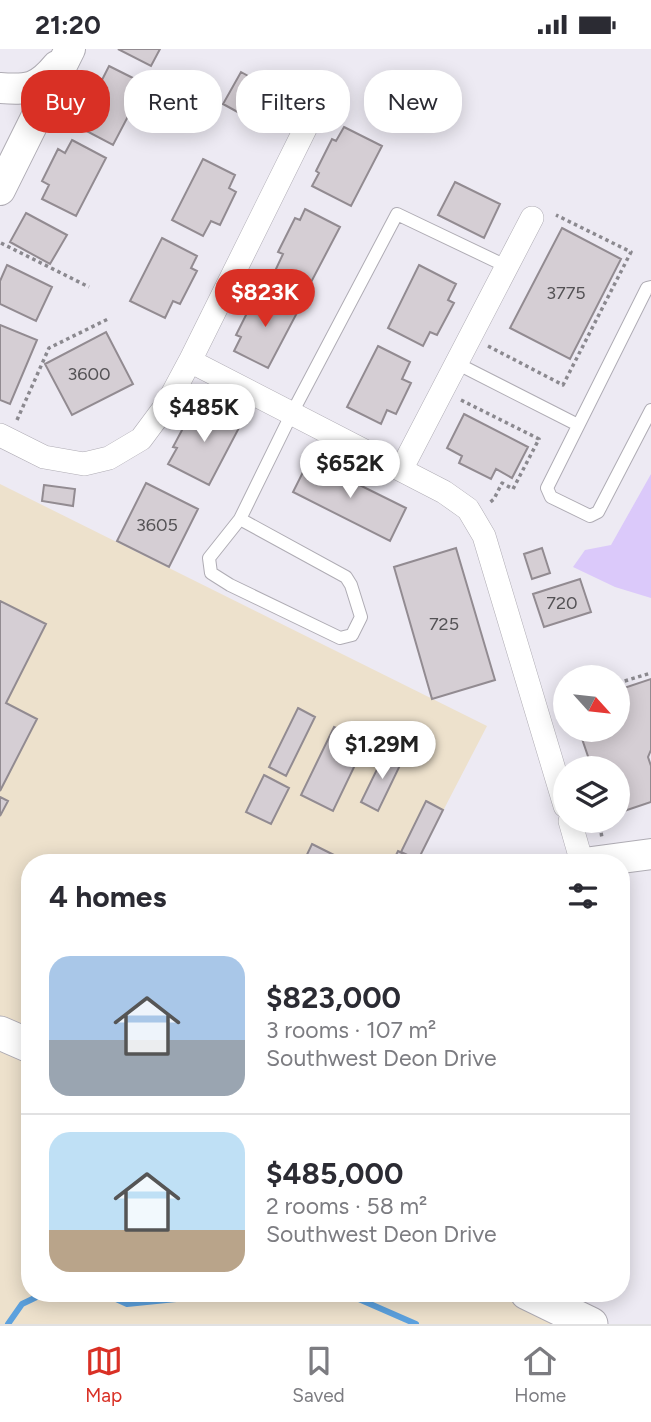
<!DOCTYPE html>
<html lang="en">
<head>
<meta charset="utf-8">
<style>
	body { margin:0; font-family:Figtree,sans-serif; background:#f2f2f3; color:#2b2b33; height:100vh; display:flex; flex-direction:column; font-size:26px; white-space:nowrap }
	* { box-sizing:border-box; margin:0 }
	p { font-size:23px; color:#7c7c81 }
	.icon { flex:none; width:38px; height:38px; fill:none; stroke:currentColor; stroke-width:2; stroke-linecap:round; stroke-linejoin:round }
	.map { position:relative; flex:1; overflow:hidden }
	.sheet { position:absolute; left:21px; top:805px; width:609px; height:448px; display:flex; flex-direction:column; background:#fff; border-radius:28px; box-shadow:0 4px 18px #0003 }
	.sheet>* { flex:none }
	.top-card { position:absolute; left:21px; top:21px; width:609px; height:63px; display:flex; gap:14px }
	.needle { width:46px; rotate:117deg }
	.tools { position:absolute; left:553px; top:616px; display:grid; gap:14px }
	.tools a { display:grid; place-items:center; width:77px; height:77px; border-radius:50%; background:#fff; box-shadow:0 4px 18px #0003; font-size:35px }
	.price { position:absolute; translate:-50% -60px; padding:0 16px; border-radius:24px; background:#fff; color:#222; font-size:23px; line-height:46px; filter:drop-shadow(0 2px 4px #0008) }
	.price::after { content:''; position:absolute; left:50%; top:42px; width:21px; height:16px; margin-left:-10px; background:inherit; clip-path:polygon(0 0,100% 0,50% 100%) }
	.price.selected { background:#d93025; color:#fff }
	ul { padding:0; list-style:none }
	li { display:flex; align-items:center; gap:21px; height:175px; padding:0 28px }
	li+li { border-top:2px solid #e1e1e2 }
	li span { display:grid; place-items:center; flex:none; width:196px; height:140px; border-radius:21px; color:#555 }
	li>.icon { margin-inline-start:auto }
	span .icon { width:84px; height:84px; fill:#fffc; stroke-width:1 }
	li b { font-size:30px }
	h2 { display:flex; justify-content:space-between; align-items:center; height:84px; padding:0 28px; font-size:30px }
	.chip { padding:0 24px; border-radius:28px; background:#fff; box-shadow:0 4px 18px #0003; font-size:24px; line-height:63px }
	.chip.selected { background:#d93025; color:#fff }
	.status { display:flex; justify-content:space-between; align-items:center; height:49px; padding:0 35px; background:#fff; direction:ltr }
	.status svg { height:19px; fill:currentColor }
	.dock { display:flex; justify-content:space-around; align-items:center; height:98px; border-top:2px solid #e1e1e2; background:#fff; font-size:19px; color:#7c7c81 }
	.dock a { display:grid; justify-items:center; gap:4px }
	.dock .selected { color:#d93025 }
	.map>svg:first-child { display:block }
</style>
</head>
<body>
<div class="status"><b>21:20</b><svg viewBox="0 0 49 12"><path d="M0 12V9h3v3zM5 12V6h3v6zM10 12V3h3v9zM15 12V0h3v12zM26 1h20v11H26zM47 4h2v5h-2z"/></svg></div>
<div class="map">
<svg width="651" height="1275" viewBox="0 0 651 1275">
	<rect width="100%" height="100%" fill="#edeaf3"/>
	<path fill="#ede1cc" d="M0,435l487,242 -71,137h-386v430h472l60,31h-562z"/>
	<path fill="#dbc9fa" d="M651,425v124l-36,-11 -42,-20 12,-17 26,-5z"/>
	<g fill="none" stroke-linecap="round" stroke-linejoin="round">
		<path stroke="#5ca1de" stroke-width="6" d="M103,1244l24,11 108,-11
			M345,1244l71,31
			M8,1275l14,-20 23,-11"/>
	</g>
	<path fill="#d5ced4" stroke="#928b91" stroke-width="2" d="M118,0h42l-9,17z
		M109,17l36,18 -32,61 -36,-19 7,-15 -4,-2 17,-31 5,2z
		M241,23l43,24 -17,32 -44,-24z
		M344,78l38,19 -31,60 -39,-20 7,-13 -3,-2 16,-32 4,2z
		M72,91l34,18 -30,58 -34,-17 7,-14 -7,-4 16,-32 7,4z
		M203,110l32,16 -6,13 7,4 -16,33 -9,-4 -8,15 -31,-16z
		M455,133l45,22 -16,34 -46,-23z
		M305,160l35,18 -32,61 -33,-17 8,-17 -5,-2 17,-34 5,2z
		M26,164l41,22 -17,29 -40,-22z
		M562,179l59,31 -51,100 -60,-31z
		M162,189l35,18 -6,12 6,3 -17,33 -7,-3 -8,17 -35,-17z
		M7,216l45,22 -16,34 -36,-17v-23z
		M419,216l37,19 -8,16 6,3 -17,32 -7,-3 -7,14 -35,-18z
		M267,244l32,16 -31,59 -34,-17 7,-14 -5,-2 17,-34 8,4z
		M0,276l37,15 -27,64 -10,-4z
		M106,283l27,52 -61,31 -27,-51z
		M378,297l32,16 -8,17 9,4 -15,31 -9,-4 -6,14 -34,-17z
		M202,355l39,20 -32,61 -41,-21 9,-16 -4,-1 17,-32 5,2z
		M464,365l64,33 -16,31 -16,-9 -5,10 -32,-16 3,-7 -15,-8z
		M309,411l97,48 -16,33 -97,-49z
		M146,434l52,26 -29,58 -52,-26z
		M44,436l31,4 -2,17 -31,-5z
		M456,499l39,132 -63,19 -38,-132z
		M542,499l8,25 -18,6 -8,-25z
		M580,530l11,33 -47,15 -11,-33z
		M0,552l46,23 -40,79 31,16 -37,72z
		M651,630v71l-3,7 3,9v36l-33,11v-45h-26l-13,-38h39v-40z
		M298,659l17,9 -29,59 -17,-9z
		M334,678l32,15 -33,69 -32,-16z
		M386,702l17,8 -25,52 -17,-9z
		M264,726l25,13 -18,36 -25,-12z
		M0,748l8,4 -8,15z
		M426,752l17,9 -25,50 -17,-8z
		M312,795l38,19h-47z
		M398,802l19,10 -1,2h-24z"/>
	<g fill="none" stroke-linecap="round" stroke-linejoin="round">
		<g stroke="#afacb4" stroke-width="14">
			<path id="service" d="M651,238l-4,1 -100,200 4,9 39,19 8,-4 53,-102
				M456,314l122,62
				M240,470l106,58 5,8 10,32 -9,18 -12,3 -110,-53 -19,-12 -2,-15 31,-39 52,-106 105,-199 109,52"/>
		</g>
		<g stroke="#afacb4" stroke-width="24">
			<path id="minor" d="M190,312l254,131 24,17 16,27 81,270
				M0,386l44,22 40,7 25,-6 32,-19 26,-35 23,-43 127,-256
				M402,419l130,-250
				M570,772l12,42"/>
		</g>
		<g stroke="#afacb4" stroke-width="32">
			<path id="tertiary" d="M0,39c28,2 38,1 57,-22
				M0,141l70,-141
				M584,814l67,-9"/>
		</g>
		<g stroke="#afacb4" stroke-width="35">
			<path id="secondary" d="M0,984l30,13
				M527,1244l64,31"/>
		</g>
		<path stroke="#8b898f" stroke-width="3.5" stroke-dasharray="3.5 3.5" stroke-linecap="butt" d="M1,194l88,44
			M488,297l75,39 68,-133 -75,-37
			M461,351l78,39 -26,50 -11,-6 -8,16 -6,5
			M17,371l32,-72 59,-29
			M618,634l33,-10
			M555,653l10,-3
			M600,777l2,12"/>
		<use href="#service" stroke="#fff" stroke-width="12"/>
		<use href="#minor" stroke="#fff" stroke-width="23"/>
		<use href="#tertiary" stroke="#fff" stroke-width="30"/>
		<use href="#secondary" stroke="#fff" stroke-width="33"/>
	</g>
	<g text-anchor="middle" dominant-baseline="central" stroke-width="5" stroke-linejoin="round" paint-order="stroke">
		<g font-size="18" fill="#545255">
			<text x="566" y="244">3775</text>
			<text x="89" y="325">3600</text>
			<text x="157" y="476">3605</text>
			<text x="562" y="554">720</text>
			<text x="444" y="575">725</text>
		</g>
	</g>
</svg>
<div class="tools">
<a><svg class="needle" viewBox="-14 -14 28 28"><path d="M0-13l5 13h-10z" fill="#e53935"/><path d="M0 13l5-13h-10z" fill="#7c7c81"/></svg></a>
<a><svg class="icon" aria-label="layers" viewBox="0 0 24 24"><path d="M12 4l9 5-9 5-9-5zM3 14l9 5 9-5"/></svg></a>
</div>
<b class="price selected" style="left:265px;top:280px">$823K</b>
<b class="price" style="left:204px;top:395px">$485K</b>
<b class="price" style="left:350px;top:451px">$652K</b>
<b class="price" style="left:382px;top:732px">$1.29M</b>
<div class="top-card">
<a class="chip selected">Buy</a>
<a class="chip">Rent</a>
<a class="chip">Filters</a>
<a class="chip">New</a>
</div>
<section class="sheet">
<h2>4 homes<svg class="icon" aria-label="filters" viewBox="0 0 24 24"><path d="M4 7h16M4 17h16"/><circle cx="9" cy="7" r="2"/><circle cx="15" cy="17" r="2"/></svg></h2>
<ul>
<li><span style="background:linear-gradient(#a9c7e8 60%,#9aa5b1 0)"><svg class="icon" aria-label="home" viewBox="0 0 24 24"><path d="M3 11l9-7 9 7M6 9v11h12V9"/></svg></span><div><b>$823,000</b><p>3 rooms · 107 m²</p><p>Southwest Deon Drive</p></div></li>
<li><span style="background:linear-gradient(#bfe0f5 70%,#b9a48a 0)"><svg class="icon" aria-label="home" viewBox="0 0 24 24"><path d="M3 11l9-7 9 7M6 9v11h12V9"/></svg></span><div><b>$485,000</b><p>2 rooms · 58 m²</p><p>Southwest Deon Drive</p></div></li>
</ul>
</section>
</div>
<nav class="dock">
<a class="selected"><svg class="icon" aria-label="map" viewBox="0 0 24 24"><path d="M3 6l6-2 6 2 6-2v14l-6 2-6-2-6 2zM9 4v14M15 6v14"/></svg>Map</a>
<a><svg class="icon" aria-label="saved" viewBox="0 0 24 24"><path d="M7 4h10v16l-5-4-5 4z"/></svg>Saved</a>
<a><svg class="icon" aria-label="home" viewBox="0 0 24 24"><path d="M3 11l9-7 9 7M6 9v11h12V9"/></svg>Home</a>
</nav>
</body>
</html>
